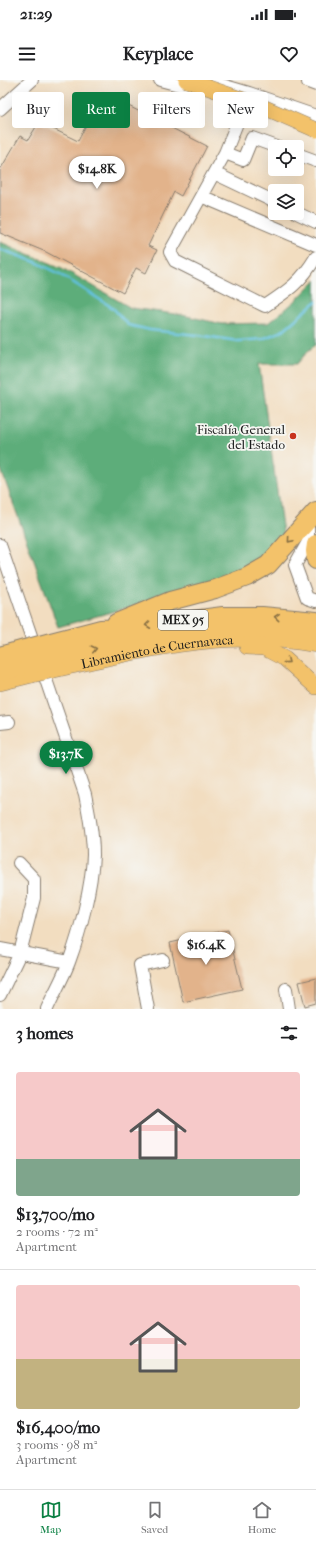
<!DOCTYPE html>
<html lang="en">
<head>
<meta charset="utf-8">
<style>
	body { margin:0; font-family:"IM FELL French Canon",serif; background:#f2f2f2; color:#202124; height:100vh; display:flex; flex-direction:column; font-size:15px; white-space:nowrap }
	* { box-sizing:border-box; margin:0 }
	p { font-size:13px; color:#757577 }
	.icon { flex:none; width:22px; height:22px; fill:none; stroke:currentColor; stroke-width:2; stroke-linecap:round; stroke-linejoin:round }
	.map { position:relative; height:929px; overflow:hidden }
	.details { display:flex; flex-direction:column; background:#fff; flex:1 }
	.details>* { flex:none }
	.hud { position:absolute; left:12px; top:12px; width:292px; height:36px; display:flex; gap:8px }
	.buttons { position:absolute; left:268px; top:60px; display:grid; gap:8px }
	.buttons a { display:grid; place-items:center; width:36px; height:36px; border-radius:4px; background:#fff; box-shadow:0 4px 16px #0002; font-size:20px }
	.price { position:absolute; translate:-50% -34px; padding:0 9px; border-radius:14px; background:#fff; color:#222; font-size:13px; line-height:26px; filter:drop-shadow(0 1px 2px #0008) }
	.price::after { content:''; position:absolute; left:50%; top:24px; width:12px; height:9px; margin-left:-6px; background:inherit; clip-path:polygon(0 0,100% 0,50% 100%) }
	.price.selected { background:#0b8043; color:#fff }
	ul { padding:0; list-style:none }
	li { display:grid; align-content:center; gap:8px; height:212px; padding:0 16px }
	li+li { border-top:1px solid #e0e0e0 }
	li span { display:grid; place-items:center; height:124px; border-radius:4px; color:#555 }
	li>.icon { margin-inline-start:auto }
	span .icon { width:72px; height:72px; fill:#fffc; stroke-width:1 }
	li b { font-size:17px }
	h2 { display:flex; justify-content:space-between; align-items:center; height:48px; padding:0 16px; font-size:17px }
	.chip { padding:0 14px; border-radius:4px; background:#fff; box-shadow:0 4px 16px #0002; font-size:14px; line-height:36px }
	.chip.selected { background:#0b8043; color:#fff }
	.status { display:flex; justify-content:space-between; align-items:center; height:28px; padding:0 20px; background:#fff; direction:ltr }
	.status svg { height:11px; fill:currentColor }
	header { display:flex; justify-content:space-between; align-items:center; height:52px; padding:0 16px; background:#fff; font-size:18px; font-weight:700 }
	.dock { display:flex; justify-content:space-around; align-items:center; height:56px; border-top:1px solid #e0e0e0; background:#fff; font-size:11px; color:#757577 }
	.dock a { display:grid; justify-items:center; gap:2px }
	.dock .selected { color:#0b8043 }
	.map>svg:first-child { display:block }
</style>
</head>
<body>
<div class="status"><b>21:29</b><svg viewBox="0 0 49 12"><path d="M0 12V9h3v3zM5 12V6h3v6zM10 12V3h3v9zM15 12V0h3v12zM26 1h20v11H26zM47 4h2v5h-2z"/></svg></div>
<header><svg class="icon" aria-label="menu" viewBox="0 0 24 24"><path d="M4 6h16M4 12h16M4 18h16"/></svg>Keyplace<svg class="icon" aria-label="heart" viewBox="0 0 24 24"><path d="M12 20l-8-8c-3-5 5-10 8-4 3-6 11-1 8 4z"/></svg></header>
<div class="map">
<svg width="316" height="929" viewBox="0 0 316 929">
	<rect width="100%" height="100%" fill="#f6f6f2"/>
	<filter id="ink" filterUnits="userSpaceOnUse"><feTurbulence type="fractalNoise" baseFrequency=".025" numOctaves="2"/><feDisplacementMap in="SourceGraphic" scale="8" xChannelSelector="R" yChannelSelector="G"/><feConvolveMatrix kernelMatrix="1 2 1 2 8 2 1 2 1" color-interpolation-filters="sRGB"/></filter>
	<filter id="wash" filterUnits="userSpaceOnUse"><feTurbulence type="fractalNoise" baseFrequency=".012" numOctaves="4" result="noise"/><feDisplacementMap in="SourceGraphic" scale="16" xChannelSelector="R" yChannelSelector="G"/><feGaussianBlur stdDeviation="0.9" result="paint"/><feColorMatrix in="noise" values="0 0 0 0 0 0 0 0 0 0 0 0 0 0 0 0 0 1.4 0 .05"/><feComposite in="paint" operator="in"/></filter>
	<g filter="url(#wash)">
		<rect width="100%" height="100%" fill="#f2ddc0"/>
		<path fill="#5dad7a" stroke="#3c644b" d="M0,162l62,26 69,40 51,7 40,9 46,-1 25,-20 23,-23v65l-7,5 -12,14h-38l25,176 -21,18 -41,23 -164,46 -58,-160z"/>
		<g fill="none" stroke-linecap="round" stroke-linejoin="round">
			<path stroke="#62c1e0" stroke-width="2.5" d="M0,169l38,14 22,11 53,34 15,17 22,5 48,5 40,6 24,-2 20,-8 34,-29"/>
		</g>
		<g id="blocks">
			<path fill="#e2b38b" d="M103,13l104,53 -26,50 -7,-4 -26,54 9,4 -11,23 -10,-5 -13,25 -77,-41 -46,-19v-63l20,-34 8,4 11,-18 39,19z
				M228,850l14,59 -59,13 -13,-59z
				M316,898v25l-11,3 -6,-24z"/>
		</g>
	</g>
	<g filter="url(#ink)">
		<use href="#blocks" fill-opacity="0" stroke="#877c6e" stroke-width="1"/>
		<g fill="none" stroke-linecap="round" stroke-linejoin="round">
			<g stroke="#877c6e" stroke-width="14">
				<path id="minor" d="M160,0l38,10
					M308,0v2l8,3
					M215,3l34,10 67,23
					M249,13l-24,60 -55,99 5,9 90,45c24,-16 36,-24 51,-49
					M0,29l32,-29
					M225,73l18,7 9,-22 25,9
					M297,74l19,7
					M214,93l61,29
					M201,116l115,49
					M297,133l19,9
					M308,439v23l-13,23 12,33 9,3
					M0,465l85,249c4,20 8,40 8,61 -1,32 -13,77 -24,107 -6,16 -15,31 -22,47
					M0,643l9,-1
					M0,869l69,13
					M286,909l3,20
					M0,915l20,-42 14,-55v-19l-15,-16
					M148,929l-8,-44 23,-5"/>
			</g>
			<g stroke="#877c6e" stroke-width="16">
				<g id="major">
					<path d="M247,567l17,1 21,11 31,28"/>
					<path id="s1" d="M59,589c84,-19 170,-41 257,-24"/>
					<path d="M0,603l32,-8"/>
				</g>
			</g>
			<g stroke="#877c6e" stroke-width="20">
				<path id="highway" d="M316,464l-1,7 1,9
					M116,543l54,-22 45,-12 32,-12 21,-12 48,-54
					M51,562l50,-13 45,-3 77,-10h39l54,5
					M0,576l25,-7
					M56,577c41,-9 82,-19 123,-24 45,-7 93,-5 137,2
					M0,592l29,-7"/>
			</g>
			<use href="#minor" stroke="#fff" stroke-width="12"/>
			<use href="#major" stroke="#f3c26a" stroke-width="15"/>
			<use href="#highway" stroke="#f3c26a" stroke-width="18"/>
			<g stroke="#877c6e" stroke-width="16" stroke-linecap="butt">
				<path id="major-bridge" d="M186,0l75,26 55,24
					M32,595l27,-6"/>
			</g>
			<g stroke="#877c6e" stroke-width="20" stroke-linecap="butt">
				<path id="highway-bridge" d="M25,569l26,-7
					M29,585l27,-8"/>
			</g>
			<use href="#major-bridge" stroke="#f3c26a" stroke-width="15"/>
			<use href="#highway-bridge" stroke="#f3c26a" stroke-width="18"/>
		</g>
		<defs><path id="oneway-chevron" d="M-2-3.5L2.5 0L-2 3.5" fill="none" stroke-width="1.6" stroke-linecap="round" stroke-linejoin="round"/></defs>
		<g stroke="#886f43">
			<use href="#oneway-chevron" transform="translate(290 460) rotate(131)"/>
			<use href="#oneway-chevron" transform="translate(277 537) rotate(-175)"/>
			<use href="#oneway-chevron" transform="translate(148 545) rotate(173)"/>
			<use href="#oneway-chevron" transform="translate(94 569) rotate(-13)"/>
			<use href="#oneway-chevron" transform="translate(287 581) rotate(37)"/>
		</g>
	</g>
	<circle fill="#c8321e" stroke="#f6f6f2" stroke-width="1.5" cx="293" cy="356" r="4"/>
	<g text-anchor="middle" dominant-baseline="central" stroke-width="3.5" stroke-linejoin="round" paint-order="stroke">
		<rect fill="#f6f6f2" stroke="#5d5d5c" stroke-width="1" x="158" y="530" width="50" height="20" rx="3"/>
		<g font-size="12" font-weight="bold" fill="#1c1c1c">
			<text x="183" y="540">MEX 95</text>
		</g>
		<g font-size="13" fill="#1c1c1c" stroke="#f6f6f2" text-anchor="end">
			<text x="285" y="349">Fiscalía General<tspan x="285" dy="15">del Estado</tspan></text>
		</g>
		<g font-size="13" fill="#1c1c1c" stroke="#f6f6f2">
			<text stroke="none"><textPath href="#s1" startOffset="100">Libramiento de Cuernavaca</textPath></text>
		</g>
	</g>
</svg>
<div class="buttons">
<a><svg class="icon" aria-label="locate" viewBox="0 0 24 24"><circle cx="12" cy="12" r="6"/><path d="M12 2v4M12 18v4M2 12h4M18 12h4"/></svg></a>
<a><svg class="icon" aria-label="layers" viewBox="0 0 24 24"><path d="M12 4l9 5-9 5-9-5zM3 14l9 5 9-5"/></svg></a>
</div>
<b class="price" style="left:97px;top:110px">$14.8K</b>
<b class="price selected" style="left:66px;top:695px">$13.7K</b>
<b class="price" style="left:206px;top:886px">$16.4K</b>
<div class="hud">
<a class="chip">Buy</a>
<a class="chip selected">Rent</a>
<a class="chip">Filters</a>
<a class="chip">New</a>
</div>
</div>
<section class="details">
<h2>3 homes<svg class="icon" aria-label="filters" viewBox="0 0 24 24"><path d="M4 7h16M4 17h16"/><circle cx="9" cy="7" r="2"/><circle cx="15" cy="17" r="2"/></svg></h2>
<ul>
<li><span style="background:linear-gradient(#f6c9c9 70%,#7fa58c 0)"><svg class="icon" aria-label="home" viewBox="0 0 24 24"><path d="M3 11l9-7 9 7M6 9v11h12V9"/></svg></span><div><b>$13,700/mo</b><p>2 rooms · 72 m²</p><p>Apartment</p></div></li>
<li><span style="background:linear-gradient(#f6c9c9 60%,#c2b280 0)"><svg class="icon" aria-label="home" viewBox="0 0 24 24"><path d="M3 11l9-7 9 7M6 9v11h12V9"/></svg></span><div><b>$16,400/mo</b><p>3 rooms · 98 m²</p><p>Apartment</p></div></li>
</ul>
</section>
<nav class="dock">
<a class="selected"><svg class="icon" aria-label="map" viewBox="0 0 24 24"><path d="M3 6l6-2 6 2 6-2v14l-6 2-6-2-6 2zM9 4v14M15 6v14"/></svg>Map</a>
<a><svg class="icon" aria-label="saved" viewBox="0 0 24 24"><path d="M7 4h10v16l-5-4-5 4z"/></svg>Saved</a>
<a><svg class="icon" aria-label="home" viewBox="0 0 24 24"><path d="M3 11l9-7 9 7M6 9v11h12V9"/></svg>Home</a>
</nav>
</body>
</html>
